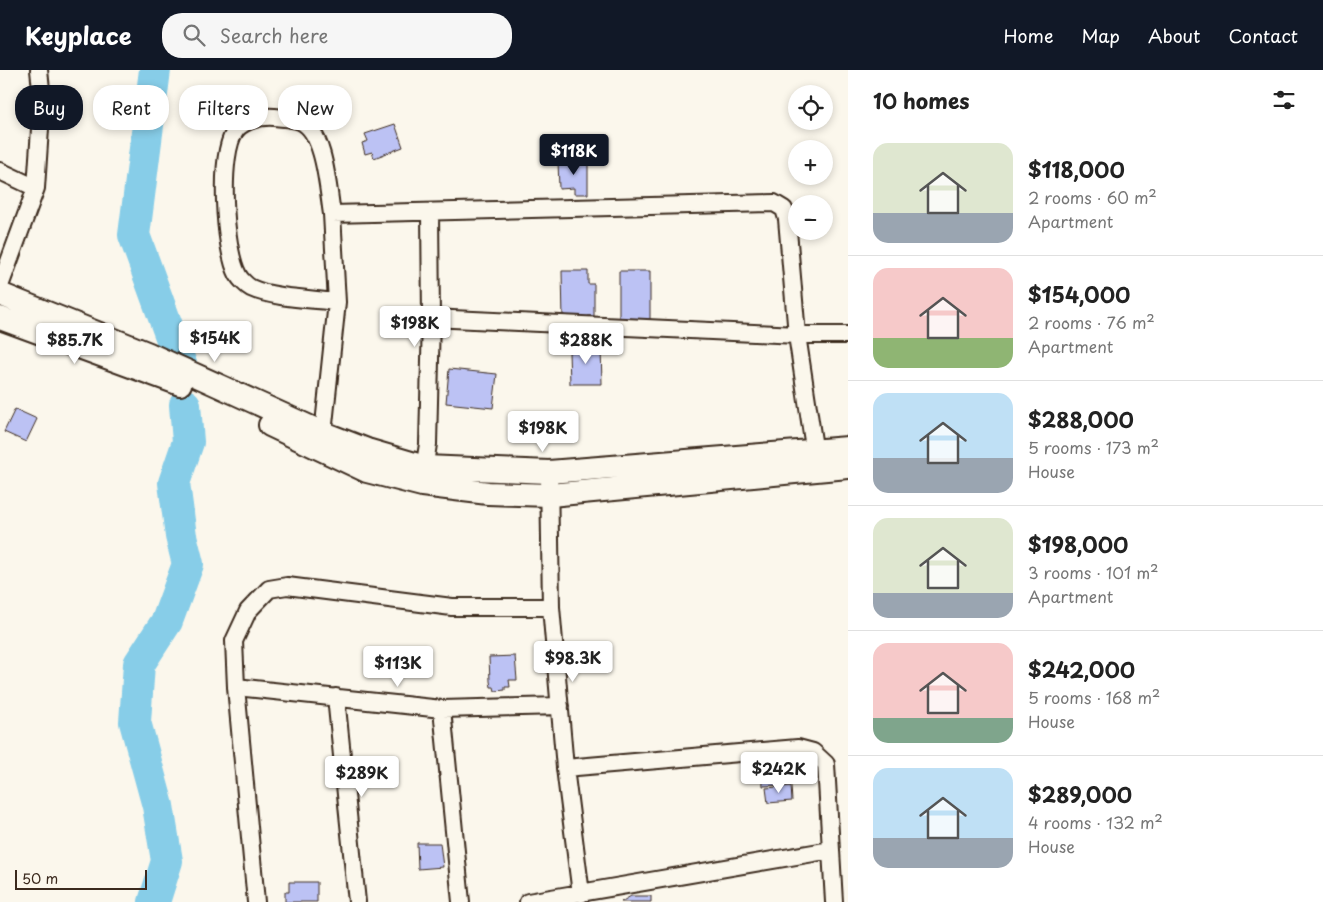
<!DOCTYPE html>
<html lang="en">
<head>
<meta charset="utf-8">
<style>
	body { margin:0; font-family:"Playpen Sans",sans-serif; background:#f6f6f6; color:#222; height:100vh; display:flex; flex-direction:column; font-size:19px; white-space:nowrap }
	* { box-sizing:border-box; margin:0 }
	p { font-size:16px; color:#767676 }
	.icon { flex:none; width:28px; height:28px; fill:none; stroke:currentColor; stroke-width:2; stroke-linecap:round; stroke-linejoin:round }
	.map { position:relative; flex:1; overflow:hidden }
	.panel { display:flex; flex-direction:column; background:#fff; width:475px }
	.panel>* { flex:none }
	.guide { position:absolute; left:15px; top:15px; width:475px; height:45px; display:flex; gap:10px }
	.buttons { position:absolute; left:788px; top:15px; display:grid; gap:10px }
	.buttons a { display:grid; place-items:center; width:45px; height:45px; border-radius:50%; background:#fff; box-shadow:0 2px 8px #0003; font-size:25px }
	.scale { position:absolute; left:15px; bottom:12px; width:132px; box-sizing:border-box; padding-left:5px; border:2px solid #3b2a1e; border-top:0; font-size:14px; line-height:18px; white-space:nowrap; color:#3b2a1e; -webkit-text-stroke:4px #fbf7ec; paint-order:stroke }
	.price { position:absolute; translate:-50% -42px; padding:0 11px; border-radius:5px; background:#fff; color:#222; font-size:16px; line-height:32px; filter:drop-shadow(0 1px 2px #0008) }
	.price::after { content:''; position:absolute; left:50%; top:30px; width:15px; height:11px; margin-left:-8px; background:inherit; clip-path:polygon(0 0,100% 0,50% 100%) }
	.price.active { background:#111827; color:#fff }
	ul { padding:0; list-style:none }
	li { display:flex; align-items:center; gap:15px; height:125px; padding:0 25px }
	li+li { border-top:1px solid #e0e0e0 }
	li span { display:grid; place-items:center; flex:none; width:140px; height:100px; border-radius:15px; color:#555 }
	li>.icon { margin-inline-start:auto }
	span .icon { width:60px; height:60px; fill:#fffc; stroke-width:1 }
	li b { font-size:21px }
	h2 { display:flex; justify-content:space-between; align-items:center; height:60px; padding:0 25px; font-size:21px }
	.chip { padding:0 18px; border-radius:20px; background:#fff; box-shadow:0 2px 8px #0003; font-size:18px; line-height:45px }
	.chip.active { background:#111827; color:#fff }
	header { display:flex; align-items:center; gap:30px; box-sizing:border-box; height:70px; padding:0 25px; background:#111827; color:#fff }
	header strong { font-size:24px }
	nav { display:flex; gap:28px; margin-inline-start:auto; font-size:18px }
	.search { width:350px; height:45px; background:#f6f6f6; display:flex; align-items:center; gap:12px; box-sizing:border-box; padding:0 18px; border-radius:20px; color:#767676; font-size:19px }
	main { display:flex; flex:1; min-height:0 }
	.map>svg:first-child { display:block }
</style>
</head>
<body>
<header>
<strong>Keyplace</strong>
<div class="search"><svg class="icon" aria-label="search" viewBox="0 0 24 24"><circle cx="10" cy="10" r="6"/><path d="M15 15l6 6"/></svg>Search here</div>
<nav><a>Home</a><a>Map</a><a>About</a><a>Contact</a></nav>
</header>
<main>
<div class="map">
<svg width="848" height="832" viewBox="0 0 848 832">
	<rect width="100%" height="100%" fill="#fbf7ec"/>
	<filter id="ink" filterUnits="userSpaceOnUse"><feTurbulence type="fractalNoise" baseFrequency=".02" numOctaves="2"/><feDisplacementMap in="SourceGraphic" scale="10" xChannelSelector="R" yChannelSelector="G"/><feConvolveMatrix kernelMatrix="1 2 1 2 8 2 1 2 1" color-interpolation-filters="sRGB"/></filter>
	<g filter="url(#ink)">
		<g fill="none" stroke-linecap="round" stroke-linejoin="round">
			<path stroke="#87cde8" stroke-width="32" d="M155,0l-21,165 48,132
				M154,832l13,-41 -9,-55 -23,-84 4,-58 28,-43 21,-57 -7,-28 -7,-53 14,-41 -3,-37"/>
		</g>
		<path fill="#bcc2f4" stroke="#3b2a1e" d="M395,54l8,23 -29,11 -2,-6 -7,2 -3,-11 6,-2 -3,-7z
			M588,89v35h-14v-6l-15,1 -1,-28z
			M562,201h26v13h6v32h-6v4h-25z
			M619,201h31v51h-31z
			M583,272h11l1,5 6,1 1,36h-32l-1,-32 15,-1z
			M449,299l48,5 -4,34 -47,-5z
			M15,339l22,10 -11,23 -22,-10z
			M515,586l2,24h-8l1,7h-5v3l-10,1 -1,-4h-3l-1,-6 -1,-24z
			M784,695l1,20 -22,1 -1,-20z
			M791,716l1,15 -24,2 -2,-15z
			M417,773h23l3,24 -25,2z
			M289,812h28v20h-32v-10h4z
			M631,826h20v6h-30z"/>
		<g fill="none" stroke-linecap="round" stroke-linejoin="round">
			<g stroke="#3b2a1e" stroke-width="20">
				<path id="street" d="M0,101l36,17
					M332,144c-4,-24 -7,-83 -32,-93 -7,-3 -19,-3 -26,-4 -13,-1 -30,3 -38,13 -18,22 -12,120 2,145 2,4 9,11 13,13 21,10 63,11 86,14
					M0,216l36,-98 6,-89 -3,-29
					M431,248l366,17h51
					M322,373l15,-141 -5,-88 442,-11 10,6 3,10 10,116 19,126
					M549,402l2,135 14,161 16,126
					M423,407l5,-33 3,-126 -1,-106
					M236,617l206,22 118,-3
					M336,627l21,205
					M442,639l19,193
					M565,698l233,-20 15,4 13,12 8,138
					M256,832l-20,-215 -2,-46 14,-30 21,-22 18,-3 165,21h99
					M528,832l303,-52"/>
			</g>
			<g stroke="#3b2a1e" stroke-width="26">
				<path id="secondary" d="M0,224l149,60 174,79 44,17 58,17 124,5 299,-24
					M0,248l180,66
					M270,355l97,46 55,14 66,8 62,2 298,-28"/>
			</g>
			<use href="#street" stroke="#fbf7ec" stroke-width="16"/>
			<use href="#secondary" stroke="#fbf7ec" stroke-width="22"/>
		</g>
	</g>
</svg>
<div class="buttons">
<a><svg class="icon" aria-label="locate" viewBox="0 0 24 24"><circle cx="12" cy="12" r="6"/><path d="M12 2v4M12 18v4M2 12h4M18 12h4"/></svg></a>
<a>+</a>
<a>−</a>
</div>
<div class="scale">50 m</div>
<b class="price active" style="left:574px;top:106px">$118K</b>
<b class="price" style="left:415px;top:278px">$198K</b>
<b class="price" style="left:215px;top:293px">$154K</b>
<b class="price" style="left:75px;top:295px">$85.7K</b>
<b class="price" style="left:586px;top:295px">$288K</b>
<b class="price" style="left:543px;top:383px">$198K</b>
<b class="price" style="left:573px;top:613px">$98.3K</b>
<b class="price" style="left:398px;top:618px">$113K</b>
<b class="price" style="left:779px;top:724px">$242K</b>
<b class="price" style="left:362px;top:728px">$289K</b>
<div class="guide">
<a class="chip active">Buy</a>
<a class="chip">Rent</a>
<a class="chip">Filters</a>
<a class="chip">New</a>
</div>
</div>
<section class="panel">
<h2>10 homes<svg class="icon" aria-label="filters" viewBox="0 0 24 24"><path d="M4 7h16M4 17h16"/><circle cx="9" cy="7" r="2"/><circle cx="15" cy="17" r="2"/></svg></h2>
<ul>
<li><span style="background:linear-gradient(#dfe7d0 70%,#9aa5b1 0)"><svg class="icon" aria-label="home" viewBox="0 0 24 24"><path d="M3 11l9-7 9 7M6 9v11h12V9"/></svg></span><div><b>$118,000</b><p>2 rooms · 60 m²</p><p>Apartment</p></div></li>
<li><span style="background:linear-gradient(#f6c9c9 70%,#8fb573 0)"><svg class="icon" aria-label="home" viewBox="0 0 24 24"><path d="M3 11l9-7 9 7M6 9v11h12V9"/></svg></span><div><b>$154,000</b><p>2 rooms · 76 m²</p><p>Apartment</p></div></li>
<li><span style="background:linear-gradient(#bfe0f5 65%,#9aa5b1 0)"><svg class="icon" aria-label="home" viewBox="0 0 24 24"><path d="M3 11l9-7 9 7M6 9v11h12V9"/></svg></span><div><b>$288,000</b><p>5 rooms · 173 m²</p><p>House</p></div></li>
<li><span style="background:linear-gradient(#dfe7d0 75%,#9aa5b1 0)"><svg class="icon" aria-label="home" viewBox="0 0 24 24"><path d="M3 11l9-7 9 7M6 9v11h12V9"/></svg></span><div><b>$198,000</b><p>3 rooms · 101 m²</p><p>Apartment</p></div></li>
<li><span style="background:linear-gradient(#f6c9c9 75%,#7fa58c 0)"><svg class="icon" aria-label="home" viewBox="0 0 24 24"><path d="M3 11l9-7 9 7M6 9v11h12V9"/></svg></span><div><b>$242,000</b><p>5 rooms · 168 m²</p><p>House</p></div></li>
<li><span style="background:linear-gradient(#bfe0f5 70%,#9aa5b1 0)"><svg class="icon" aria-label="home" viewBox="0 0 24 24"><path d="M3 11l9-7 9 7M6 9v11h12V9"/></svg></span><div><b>$289,000</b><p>4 rooms · 132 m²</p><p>House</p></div></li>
</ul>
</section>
</main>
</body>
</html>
